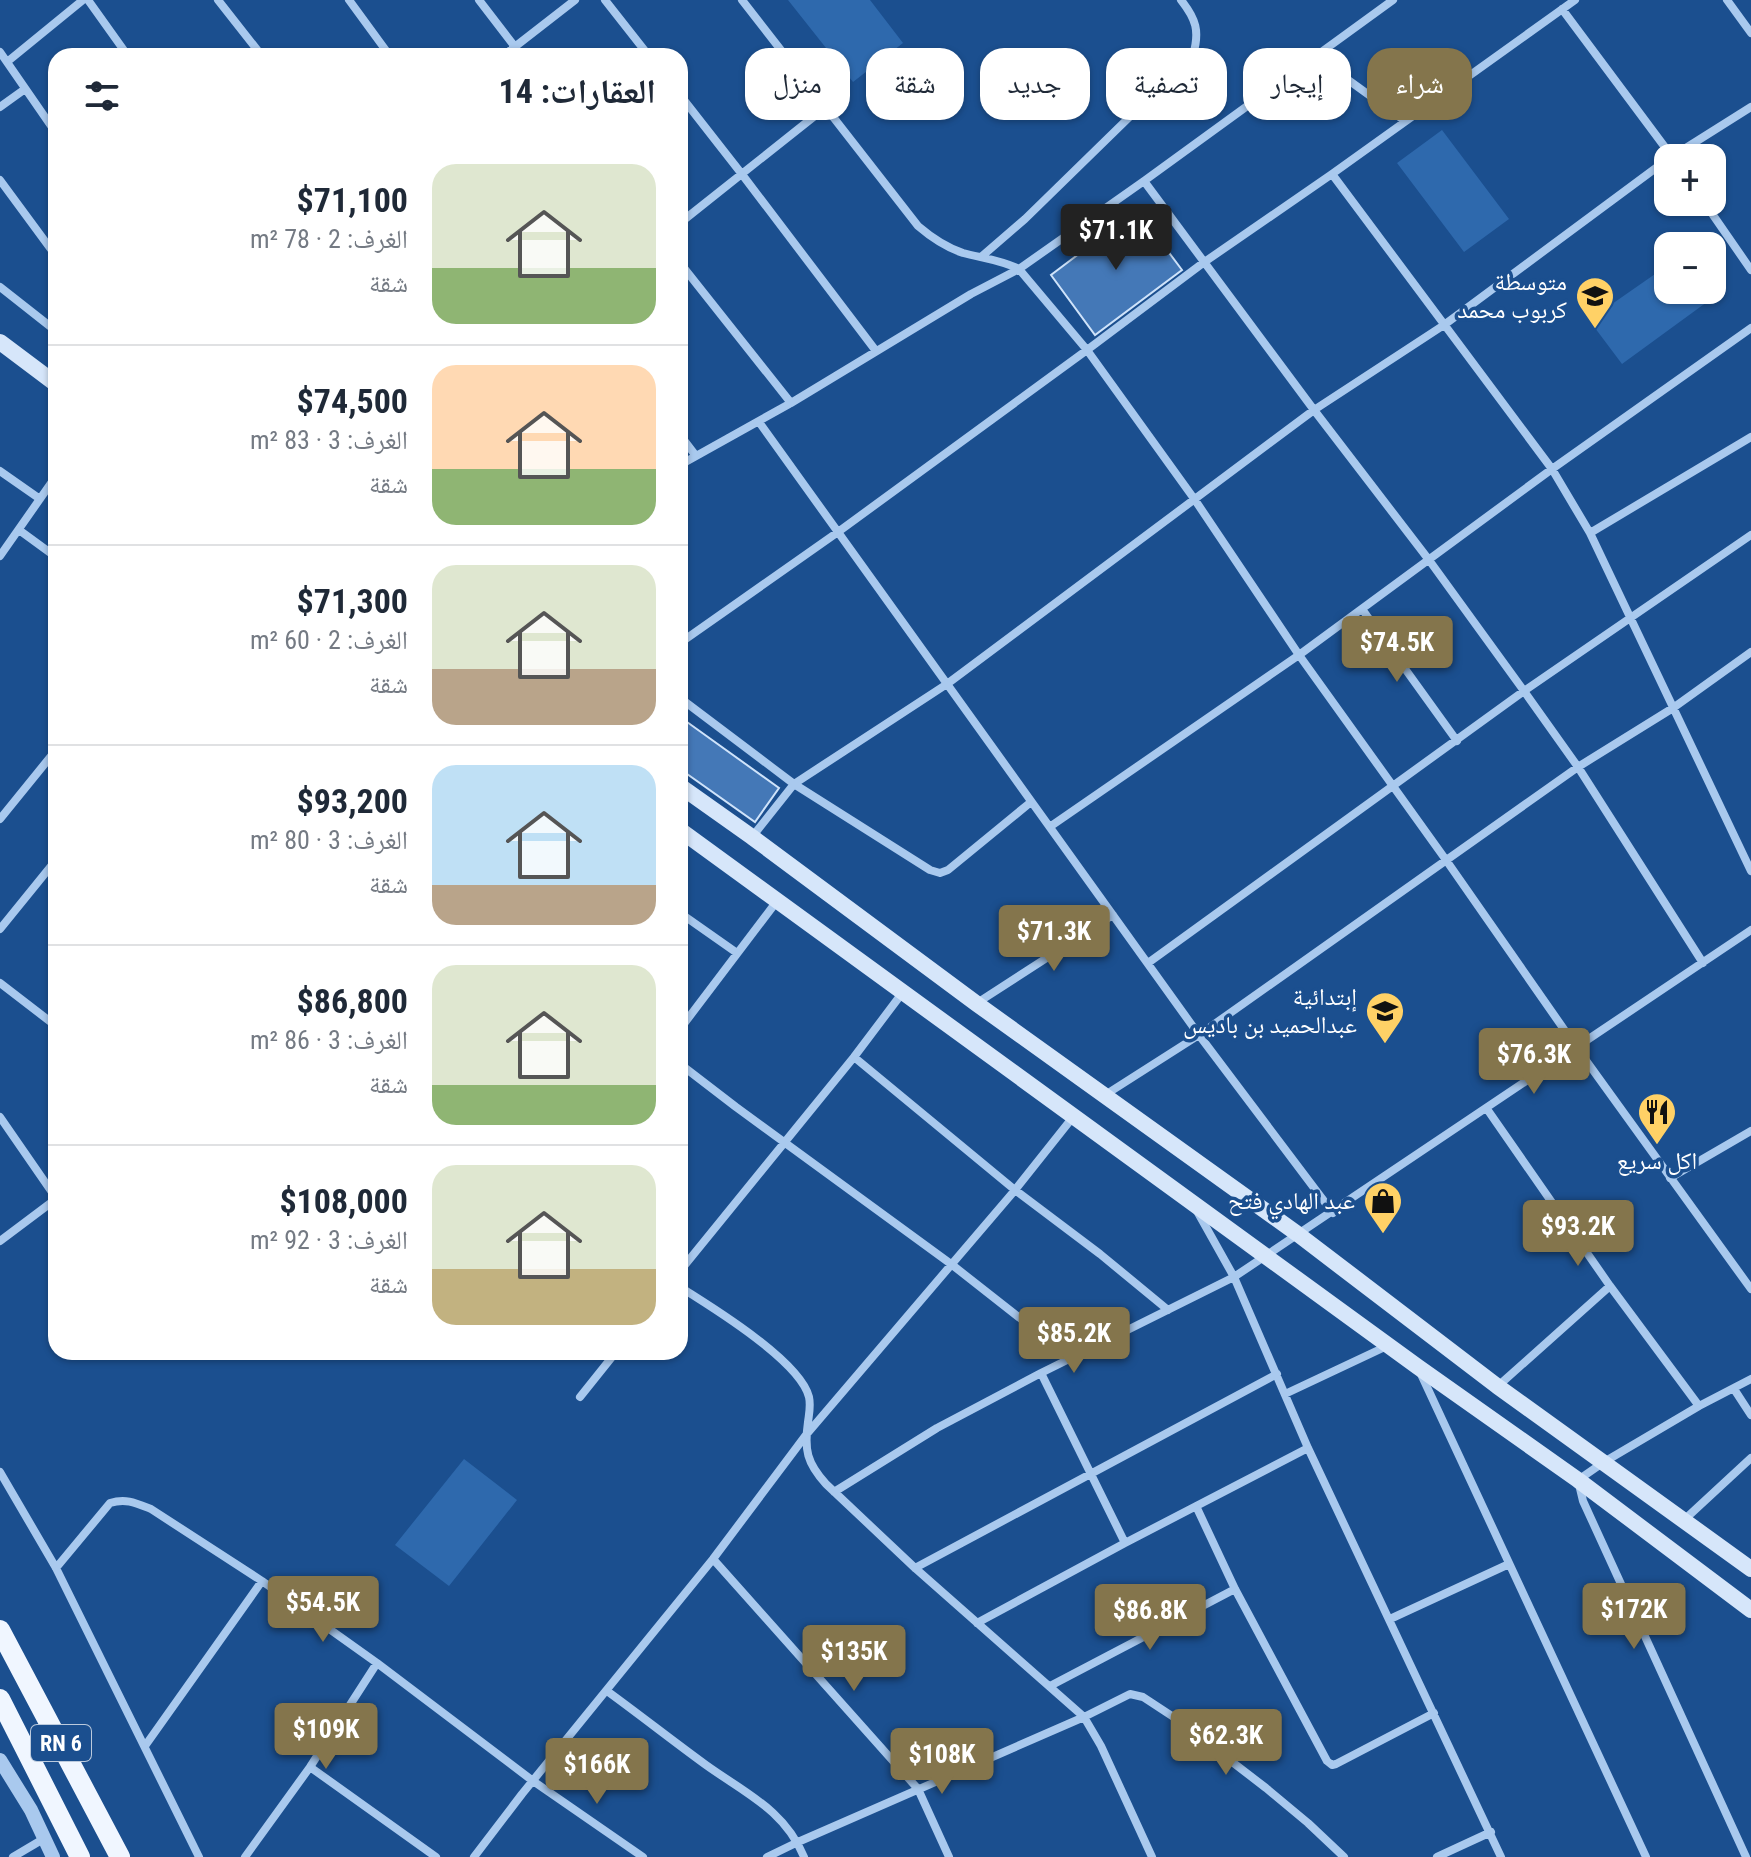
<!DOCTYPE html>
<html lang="ar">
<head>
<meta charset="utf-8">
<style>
	body { margin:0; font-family:"Roboto Condensed","Noto Naskh Arabic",sans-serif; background:#f2f2f3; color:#1f2937; direction:rtl; height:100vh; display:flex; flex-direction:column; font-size:30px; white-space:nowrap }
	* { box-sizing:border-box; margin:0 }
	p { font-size:26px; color:#747a83 }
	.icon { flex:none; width:44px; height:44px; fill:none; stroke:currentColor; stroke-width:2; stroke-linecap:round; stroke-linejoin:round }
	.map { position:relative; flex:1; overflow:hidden; direction:ltr }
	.side { position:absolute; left:48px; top:48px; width:640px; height:1312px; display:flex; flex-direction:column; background:#fff; border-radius:24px; box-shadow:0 2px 6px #0004; direction:rtl }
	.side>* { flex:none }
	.guide { position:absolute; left:712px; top:48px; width:760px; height:72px; direction:rtl; display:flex; gap:16px }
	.buttons { position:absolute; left:1654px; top:144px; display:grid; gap:16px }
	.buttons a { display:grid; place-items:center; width:72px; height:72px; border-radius:16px; background:#fff; box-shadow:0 2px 6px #0004; font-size:40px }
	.price { position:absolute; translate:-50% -68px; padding:0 18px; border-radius:8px; background:#84754c; color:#fff; font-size:26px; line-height:52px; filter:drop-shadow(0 2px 4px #0008) }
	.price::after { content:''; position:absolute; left:50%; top:48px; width:24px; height:18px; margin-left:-12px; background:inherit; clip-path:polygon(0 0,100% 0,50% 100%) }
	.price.on { background:#222; color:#fff }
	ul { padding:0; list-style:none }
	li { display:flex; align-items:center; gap:24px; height:200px; padding:0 32px }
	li+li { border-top:2px solid #e0e1e3 }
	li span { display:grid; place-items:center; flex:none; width:224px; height:160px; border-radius:24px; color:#555 }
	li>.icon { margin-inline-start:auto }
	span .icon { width:96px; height:96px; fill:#fffc; stroke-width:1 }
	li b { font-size:34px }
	h2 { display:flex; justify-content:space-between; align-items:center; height:96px; padding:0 32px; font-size:34px }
	.pill { padding:0 28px; border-radius:24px; background:#fff; box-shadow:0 2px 6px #0004; font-size:28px; line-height:72px }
	.pill.on { background:#84754c; color:#fff }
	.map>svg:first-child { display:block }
</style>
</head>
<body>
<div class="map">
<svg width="1751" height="1857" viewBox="0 0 1751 1857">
	<rect width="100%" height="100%" fill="#1b4f8f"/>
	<path fill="#2e69ad" d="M788,0h82l33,43 -50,39z
		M1442,130l67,89 -45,33 -67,-89z
		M1668,265v25h31l8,12 -85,62 -33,-44z
		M464,1459l53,41 -68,86 -54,-41z"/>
	<path fill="#4478b7" stroke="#cfe3fa" stroke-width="2" d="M1137,210l45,60 -87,65 -44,-60z
		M680,717l99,71 -24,34 -75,-53z"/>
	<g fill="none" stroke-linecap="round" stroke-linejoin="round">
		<path stroke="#a9c9ee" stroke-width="8" d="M88,0l40,56
			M218,0l44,56
			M349,0l41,56
			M479,0l43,56
			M605,0l44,56
			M742,0l176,226c14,12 27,21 45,27 19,5 38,7 56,16l68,81 108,150 104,155 147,205 131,188 174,241
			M1727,0l24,33
			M1562,9l111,149
			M0,52l56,81
			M503,56l72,-56
			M1315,56l90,65
			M7,62l76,-62
			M680,95l61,78 135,178
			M0,107l25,-18
			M1670,158l81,-51
			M1332,174l220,295 38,64 161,338
			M0,180l56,76
			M1144,181l170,229 115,150 95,131 54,76 125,196
			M1704,202l47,68
			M680,223l146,-116
			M981,257l44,-38 168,-164c7,-24 3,-36 -12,-55
			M680,263l111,140
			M0,287l56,44
			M759,422l440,613 134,178
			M680,435l16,21
			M680,465l111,-62 180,-109 48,-25 125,-88 249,-181
			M0,471l40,28
			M19,530l37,27
			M1590,533l161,-96
			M0,556l56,-80
			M1362,609l95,132
			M680,643l158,-111 249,-182 116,-87 129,-89 243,-174
			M680,698l114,86 136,86 10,3 8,-3 83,-68
			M0,819l56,-69
			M1051,826l248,-171 253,-186 199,-141
			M752,837l42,-53 153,-100 367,-274 130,-85 224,-166
			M680,913l57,40
			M0,929l56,-69
			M1148,963l376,-272 227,-156
			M0,983l56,43
			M977,1003l136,-88
			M680,1029l97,-128
			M854,1057l161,133 85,64 68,56
			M680,1064l56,43 215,157 121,95
			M1105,1095l94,-60 379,-268 95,-59 78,-56
			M1487,1109l123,177 89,120
			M0,1117l56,81
			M1670,1178l81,-47
			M1197,1211l37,66 74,171 193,409
			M0,1241l56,-42
			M680,1271l174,-214 49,-65
			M680,1287c32,20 120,74 129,110 2,9 0,17 -1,25 -4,28 -1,41 18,62l89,84 169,149 17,29 51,111
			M1420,1372l226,485
			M1041,1373l84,170
			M1498,1386l112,-100
			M1734,1389l17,26
			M1285,1394l102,-48
			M580,1397l36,-45
			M0,1472l56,96 143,289
			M834,1492l103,-64 104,-55 193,-96 517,-347
			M1196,1506l39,83 92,172 5,4 4,-1 98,-51
			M1684,1520l67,-62
			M713,1559l205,230 31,68
			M56,1568l54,-65c16,-5 26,0 41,6l111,72 115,82 156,118 110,76
			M915,1568l362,-194
			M1390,1619l119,-55
			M977,1623l148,-80 183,-95
			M1050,1686l185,-97
			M607,1691c33,24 66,50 99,74 39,28 79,45 98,92
			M145,1746l117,-165
			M310,1767l126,90
			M13,1857l32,-19
			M245,1857l65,-90 67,-104
			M474,1857l48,-63 191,-235 93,-124 209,-245 58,-73
			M767,1857l31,-15 286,-125 46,-23 13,3 32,21 91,70 42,35 36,34
			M1437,1857l54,-25
			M1746,1857l-163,-356 -5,-21 26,-18 95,-56 52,-27"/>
		<path stroke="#a9c9ee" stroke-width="14" d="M0,1760l31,50 22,47"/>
		<path stroke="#d6e6fa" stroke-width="16" d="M0,342l56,42
			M680,786l72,51 225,167 322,231 198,151 254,183
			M680,830l738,537 160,113 173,130"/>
		<path stroke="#f0f6ff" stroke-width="20" d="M0,1630l120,227
			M0,1699l80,158"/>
	</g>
	<defs>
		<g id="school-pin" transform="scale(2)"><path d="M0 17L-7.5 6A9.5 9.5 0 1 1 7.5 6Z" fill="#ffd166" stroke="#1b4f8f"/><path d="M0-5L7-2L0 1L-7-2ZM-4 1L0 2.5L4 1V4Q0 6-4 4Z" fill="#111"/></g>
		<g id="restaurant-pin" transform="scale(2)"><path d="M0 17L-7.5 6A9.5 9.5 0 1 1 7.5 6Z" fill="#ffd166" stroke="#1b4f8f"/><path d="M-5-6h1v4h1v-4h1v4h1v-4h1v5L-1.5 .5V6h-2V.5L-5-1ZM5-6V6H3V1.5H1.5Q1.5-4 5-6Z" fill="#111"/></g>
		<g id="shop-pin" transform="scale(2)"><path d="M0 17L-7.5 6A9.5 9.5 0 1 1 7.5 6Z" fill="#ffd166" stroke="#1b4f8f"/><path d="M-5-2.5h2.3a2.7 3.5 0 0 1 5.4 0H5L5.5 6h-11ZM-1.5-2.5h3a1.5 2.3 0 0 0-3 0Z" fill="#111"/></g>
	</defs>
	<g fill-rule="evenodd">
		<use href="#school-pin" x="1595" y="296"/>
		<use href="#school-pin" x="1385" y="1011"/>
		<use href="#restaurant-pin" x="1657" y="1112"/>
		<use href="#shop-pin" x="1383" y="1201"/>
	</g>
	<g text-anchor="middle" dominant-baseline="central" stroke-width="7" stroke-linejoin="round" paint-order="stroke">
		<rect fill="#1b4f8f" stroke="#bbcadd" stroke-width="2" x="31" y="1725" width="60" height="36" rx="6"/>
		<g font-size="22" font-weight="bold" fill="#fff">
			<text x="61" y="1743">RN 6</text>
		</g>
		<g font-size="24" fill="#fff" stroke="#1b4f8f" text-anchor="end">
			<text x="1567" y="282">متوسطة<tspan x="1567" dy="28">كربوب محمد</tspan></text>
			<text x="1357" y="997">إبتدائية<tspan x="1357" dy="28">عبدالحميد بن باديس</tspan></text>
			<text x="1657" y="1161" text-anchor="middle">اكل سريع</text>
			<text x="1355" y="1201">عبد الهادي فتح</text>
		</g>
	</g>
</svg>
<div class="buttons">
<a>+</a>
<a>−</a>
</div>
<b class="price on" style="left:1116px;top:272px">$71.1K</b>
<b class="price" style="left:1397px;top:684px">$74.5K</b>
<b class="price" style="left:1054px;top:973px">$71.3K</b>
<b class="price" style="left:1534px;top:1096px">$76.3K</b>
<b class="price" style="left:1578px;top:1268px">$93.2K</b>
<b class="price" style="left:1074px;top:1375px">$85.2K</b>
<b class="price" style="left:323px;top:1644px">$54.5K</b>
<b class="price" style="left:1634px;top:1651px">$172K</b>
<b class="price" style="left:1150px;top:1652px">$86.8K</b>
<b class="price" style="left:854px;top:1693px">$135K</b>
<b class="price" style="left:326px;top:1771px">$109K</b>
<b class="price" style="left:1226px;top:1777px">$62.3K</b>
<b class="price" style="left:942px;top:1796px">$108K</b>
<b class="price" style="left:597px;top:1806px">$166K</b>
<div class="guide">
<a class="pill on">شراء</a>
<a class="pill">إيجار</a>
<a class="pill">تصفية</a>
<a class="pill">جديد</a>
<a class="pill">شقة</a>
<a class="pill">منزل</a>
</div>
<section class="side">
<h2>العقارات: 14<svg class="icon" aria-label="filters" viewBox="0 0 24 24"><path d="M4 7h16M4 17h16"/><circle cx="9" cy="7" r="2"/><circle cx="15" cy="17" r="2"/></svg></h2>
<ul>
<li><span style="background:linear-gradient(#dfe7d0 65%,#8fb573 0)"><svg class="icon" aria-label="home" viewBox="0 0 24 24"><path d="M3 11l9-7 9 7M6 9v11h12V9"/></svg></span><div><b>$71,100</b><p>الغرف: 2 · 78 m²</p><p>شقة</p></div></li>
<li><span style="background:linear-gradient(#ffd9b3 65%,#8fb573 0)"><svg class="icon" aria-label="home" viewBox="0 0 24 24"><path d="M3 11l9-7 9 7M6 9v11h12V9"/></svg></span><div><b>$74,500</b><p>الغرف: 3 · 83 m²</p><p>شقة</p></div></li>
<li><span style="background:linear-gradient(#dfe7d0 65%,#b9a48a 0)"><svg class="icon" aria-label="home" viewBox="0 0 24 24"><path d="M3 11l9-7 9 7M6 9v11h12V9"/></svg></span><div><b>$71,300</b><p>الغرف: 2 · 60 m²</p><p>شقة</p></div></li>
<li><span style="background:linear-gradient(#bfe0f5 75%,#b9a48a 0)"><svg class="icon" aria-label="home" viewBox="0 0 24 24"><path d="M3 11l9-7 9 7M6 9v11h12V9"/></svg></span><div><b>$93,200</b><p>الغرف: 3 · 80 m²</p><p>شقة</p></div></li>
<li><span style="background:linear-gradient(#dfe7d0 75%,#8fb573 0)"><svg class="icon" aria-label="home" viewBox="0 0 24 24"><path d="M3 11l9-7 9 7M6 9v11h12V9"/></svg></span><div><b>$86,800</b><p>الغرف: 3 · 86 m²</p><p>شقة</p></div></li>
<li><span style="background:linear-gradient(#dfe7d0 65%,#c2b280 0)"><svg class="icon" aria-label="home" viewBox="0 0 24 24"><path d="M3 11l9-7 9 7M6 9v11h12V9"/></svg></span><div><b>$108,000</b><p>الغرف: 3 · 92 m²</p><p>شقة</p></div></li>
</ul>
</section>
</div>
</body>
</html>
